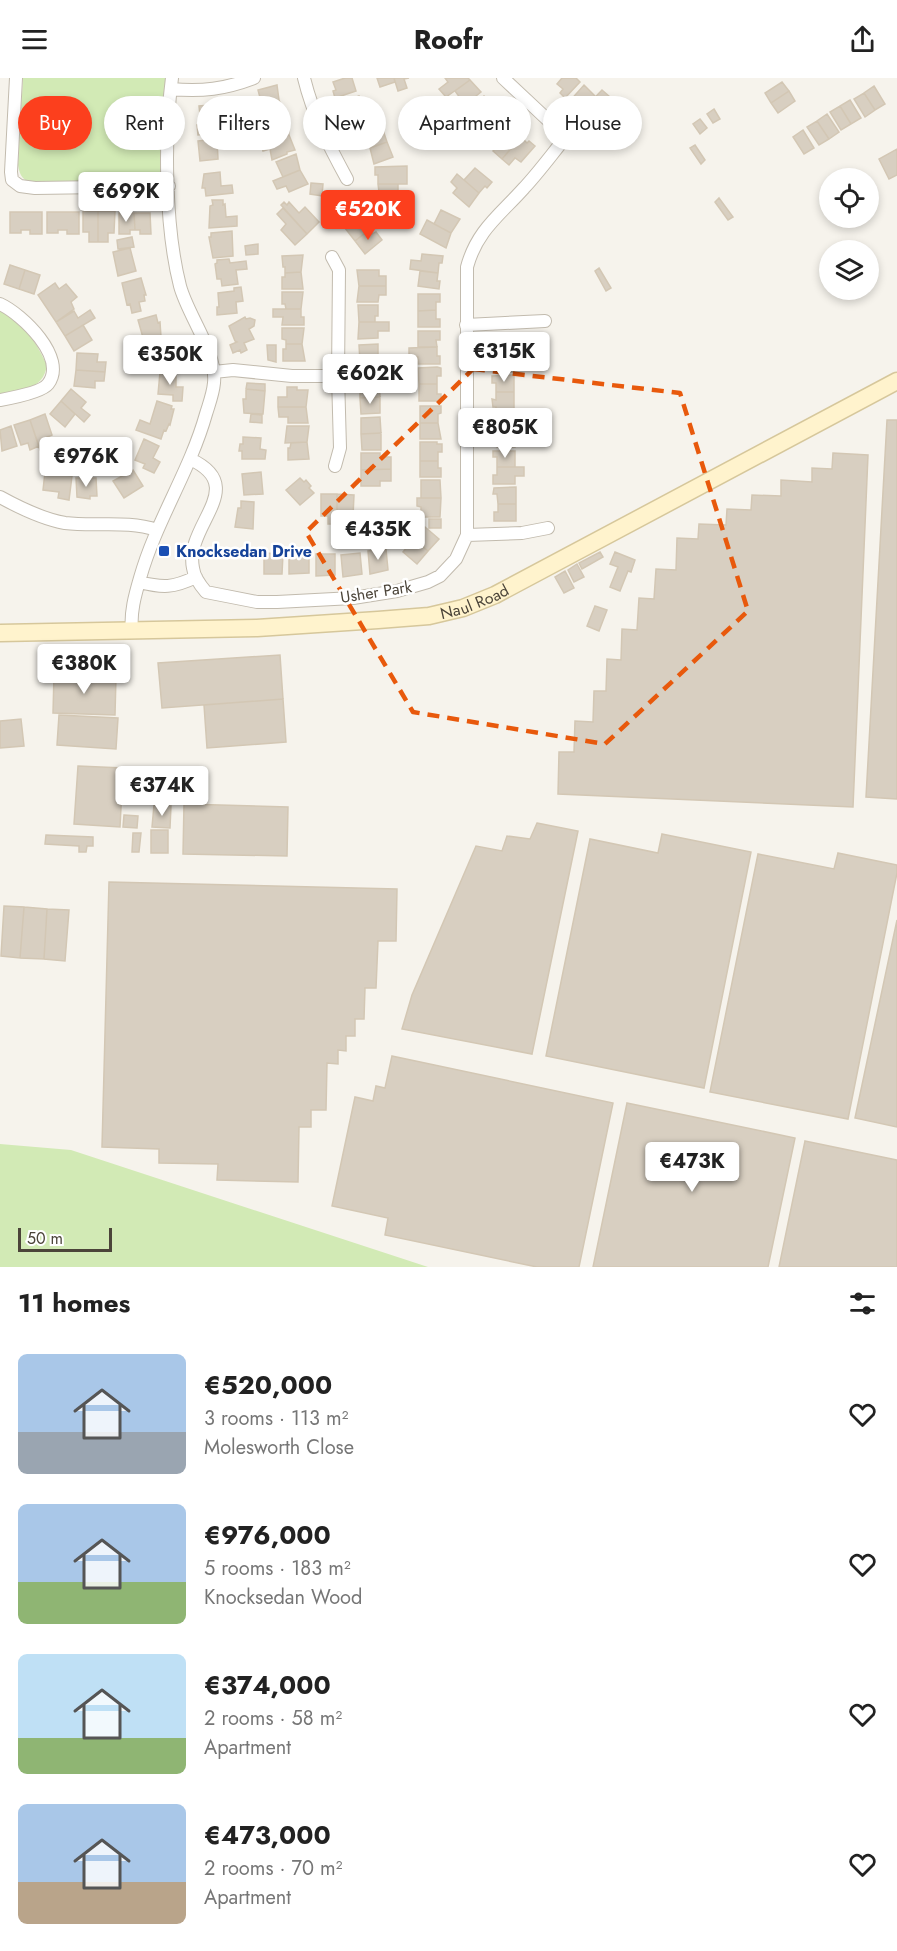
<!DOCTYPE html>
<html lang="en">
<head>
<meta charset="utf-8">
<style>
	body { margin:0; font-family:Jost,sans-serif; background:#f2f2f2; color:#222; height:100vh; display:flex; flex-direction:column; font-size:22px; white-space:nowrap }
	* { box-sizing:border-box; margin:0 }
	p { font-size:20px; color:#767676 }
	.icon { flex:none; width:33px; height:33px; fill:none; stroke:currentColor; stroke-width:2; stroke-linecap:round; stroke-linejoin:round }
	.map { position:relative; height:1189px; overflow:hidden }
	.side { display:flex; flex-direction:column; background:#fff; flex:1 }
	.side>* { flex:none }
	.guide { position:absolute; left:18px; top:18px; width:861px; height:54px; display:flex; gap:12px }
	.tools { position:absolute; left:819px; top:90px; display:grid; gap:12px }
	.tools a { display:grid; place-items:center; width:60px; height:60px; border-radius:50%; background:#fff; box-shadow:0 3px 9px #0003; font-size:30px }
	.scale { position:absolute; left:18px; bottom:15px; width:94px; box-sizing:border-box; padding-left:6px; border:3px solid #4b4439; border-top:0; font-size:16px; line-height:21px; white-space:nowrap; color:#4b4439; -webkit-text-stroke:4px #fff; paint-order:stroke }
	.price { position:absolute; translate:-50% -51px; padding:0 14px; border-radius:6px; background:#fff; color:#222; font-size:20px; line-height:39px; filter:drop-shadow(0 2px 3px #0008) }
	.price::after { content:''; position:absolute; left:50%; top:36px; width:18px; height:14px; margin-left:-9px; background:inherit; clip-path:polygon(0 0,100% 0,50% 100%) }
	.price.selected { background:#fc3f1d; color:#fff }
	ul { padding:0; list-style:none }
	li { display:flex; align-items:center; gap:18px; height:150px; padding:0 18px }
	li span { display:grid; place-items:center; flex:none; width:168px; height:120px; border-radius:9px; color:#555 }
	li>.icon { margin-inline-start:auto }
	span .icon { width:72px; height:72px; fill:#fffc; stroke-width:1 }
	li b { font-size:26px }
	h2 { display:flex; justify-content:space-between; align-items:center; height:72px; padding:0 18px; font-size:26px }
	.pill { padding:0 21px; border-radius:27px; background:#fff; box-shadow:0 3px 9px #0003; font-size:21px; line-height:54px }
	.pill.selected { background:#fc3f1d; color:#fff }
	header { display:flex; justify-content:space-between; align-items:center; height:78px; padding:0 18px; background:#fff; font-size:27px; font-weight:700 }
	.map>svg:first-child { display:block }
</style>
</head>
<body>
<header><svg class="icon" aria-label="menu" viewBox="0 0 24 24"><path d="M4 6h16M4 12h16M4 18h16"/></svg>Roofr<svg class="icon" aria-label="share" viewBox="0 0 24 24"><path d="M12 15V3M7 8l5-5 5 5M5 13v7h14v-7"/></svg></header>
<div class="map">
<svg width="897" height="1189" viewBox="0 0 897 1189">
	<rect width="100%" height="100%" fill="#f6f3ec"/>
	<path fill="#d2eab5" d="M23,0h145l-7,100 -4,3 -123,3c-11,-4 -14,-7 -16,-19z
		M0,232c26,15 34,29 47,55 -4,26 -26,24 -47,30z
		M0,1066l71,6 357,117h-428z"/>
	<path fill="#d8cfc1" stroke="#d3c7b4" stroke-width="1.5" d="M345,0h7l4,13 -21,7 -2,-7 3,-1 -3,-8z
		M377,0h17l1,4 -15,5z
		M394,0h15l-5,1 3,9 -9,3z
		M445,0h23l2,2 -24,17 -7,-8 9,-7z
		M562,0h14l4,4 -15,16 -5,-5 3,-4 -6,-5z
		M470,2l11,12 -16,13 -10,-14z
		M782,4l7,9 -18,12 -6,-10z
		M277,7l2,15 -17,5 -4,-15z
		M584,7l11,11 -12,14 -7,-6 -2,3 -5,-5z
		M874,8l11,18 -10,6 -11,-17z
		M602,12l8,7 -6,6 3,3 -14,17 -6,-5 2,-3 -6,-5z
		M789,13l6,10 -17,12 -7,-10z
		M864,15l11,17 -10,7 -11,-18z
		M359,18l5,15 -18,7 -3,-8 -3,1 -2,-7z
		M484,18l6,6 -3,2 6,7 -13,13 -12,-12z
		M279,22l6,15 -19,5 -4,-15z
		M850,22l11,18 -10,6 -11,-18z
		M210,27l5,19 9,-1 1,9 -27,3 -1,-10h4l-2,-19z
		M840,28l11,18 -10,6 -11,-18z
		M714,31l6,10 -7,4 -6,-9z
		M364,33l6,14 -21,8 -2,-6 2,-1 -3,-8z
		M493,33l14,10 -16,15 -11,-12z
		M827,36l12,18 -10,7 -12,-18z
		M287,41l2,16 -18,4 -4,-15z
		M700,41l7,9 -7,6 -7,-10z
		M817,43l12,18 -10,6 -12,-18z
		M510,46l6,6 -2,2 7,5 -19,22 -9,-8 7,-7 -4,-4z
		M382,49l5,15 -17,6 -8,-14z
		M803,52l11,18 -10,6 -11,-17z
		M289,57l6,15 -8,2v2l-15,6 -2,-11 -7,2 -2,-9z
		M521,59l6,6 2,-2 6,5 -14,16 -6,-4 -6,7 -7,-6z
		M217,61l1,20 -18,2 -2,-20z
		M387,64l6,15 -19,7 -4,-16z
		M695,67l10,15 -4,4 -11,-16z
		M897,71v26l-8,4 -10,-20z
		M296,76l4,16 -17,7 -7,-15z
		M407,88v18h-29v-9h-3v-8z
		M475,90l17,14 -5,6 -2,-2 -6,7 -15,-13z
		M300,92l8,14 -19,8 -3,-6 -9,3 -4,-8z
		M220,94l1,14 11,-1 1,8 -27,3 -1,-8h-3l2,-14z
		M457,96l22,19 -10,14 -16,-14 4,-5 -6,-6z
		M311,105l12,1 -1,12 -12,-2z
		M378,106h20v16h-22v-8h3z
		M719,120l14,19 -5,3 -13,-18z
		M212,122h11v5l2,-1 1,13 11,-1v10l-28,2 1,-22 3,-1z
		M284,124l3,3 2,-3 10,11 6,-6 14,15 -12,12 -26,-29z
		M283,130l24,26 -12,11 -14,-15 5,-6 -9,-10z
		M441,132l19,9 -9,14 -17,-9z
		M83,133h15v31h-9v-10h-6z
		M98,133h17l-1,22h-6v9h-10z
		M10,134h32v22h-12v-4h-9v3h-11z
		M47,134h32v22h-12v-4h-9v3h-11z
		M119,135h15l1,17h-5v4h-11z
		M134,135h16l1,21h-11v-4h-5z
		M362,136l4,6 8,-6 6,7 -25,20 -10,-13z
		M427,142l24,13 -5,15 -26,-14z
		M369,152l3,4 4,-2 6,8 -17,14 -10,-13z
		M232,153l1,25 -20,2 -4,-21h2v-4z
		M132,159l2,10 -16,2 -1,-9z
		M258,166v10l-12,1 -1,-9z
		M130,170l6,23 -18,5 -5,-24z
		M422,176l21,2 -1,7h-3l-1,10 -28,-4 1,-9 10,1z
		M303,177l-2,17 -16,1v-6h-2l-1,-11z
		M229,181l1,4 16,-2 1,8 -11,1 2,14 -16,2 -1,-7h-4l-2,-15 2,-1v-3z
		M10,187l15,5 -6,19 -15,-5z
		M599,190l12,20 -5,3 -11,-20z
		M25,192l15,5 -6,19 -15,-5z
		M357,192h22v6h7v10h-27z
		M420,193l18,2 -1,8h3l-1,8 -21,-3z
		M301,194l2,17h-21v-12h3v-4z
		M141,200l5,17h-2l1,6 -6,1 2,9 -9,2 -2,-9 -3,1 -5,-22z
		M55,205l4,6 7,-5 11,13 -6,5 3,7 -18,13 -18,-27z
		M359,208h27v9h-7l-1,7h-21z
		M241,209l2,14 -7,1 1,11 -20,2v-8h2l-1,-14 16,-2v-3z
		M282,214h21l-2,17h-15l-1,-5h-3z
		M418,216h22v8h-4v8l-18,1z
		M358,227h20v11h-3v6h-16z
		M273,231h28v8h3v8h-22l1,-8h-10z
		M90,232l5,8 -30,18 -9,-14 18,-11 4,7z
		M436,232v9h4v8h-22v-16z
		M156,237l2,8 2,-1 1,15 -17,4 -6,-21z
		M245,239l1,2 4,-1 5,2 -1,6 -5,3 5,10 -10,4 3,7 -6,3 -1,-3 -7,3 -3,-8 7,-3 -2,-1 -6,-15z
		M359,244h30v9h-11v7l-20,1z
		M83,247l9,15 -18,11 -9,-15z
		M282,250h22l-2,16h-16v-4l-4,-1z
		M418,253h22v9h-4l1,7h-19z
		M493,259h22l9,16h-29l1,-9h-4z
		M169,263l1,21 -16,3 -4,-20z
		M286,266h16l3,17h-22v-12h3z
		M378,266v17l-18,1 -1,-17z
		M267,267h9v17l-8,-2z
		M437,269v9h3v8h-22v-7h-9v-9z
		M77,275l21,1 -1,8h9l-1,10 -29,-2z
		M495,275h29v11h-10v8h-20l-2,-10h3z
		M378,283l1,17h-19v-16z
		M437,289l4,1v8h-4v8h-18l-1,-16z
		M76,292l29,2 -1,9h-9v7l-21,-2z
		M160,294l16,1v14h7l-1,14h-9v-6l-15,-1z
		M514,297v17h-18v-9h-4v-7z
		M379,303l1,16 -20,1v-16z
		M247,305l18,1v7l-19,-2z
		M419,306h18v10h4v7h-22z
		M287,309h10v3h11l-2,17h-28v-10h9z
		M71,311l15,13 -5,6 9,7 -6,7 -23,-21z
		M246,311l19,2 -2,23 -19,-1 -1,-14h3z
		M496,314h18v17h-18v-2h-3l-1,-8 4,1z
		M380,319v16l-19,1 -1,-16z
		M61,323l14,13 -10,13 -15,-13z
		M157,323l15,5 -1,3h3l-4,16 -1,-1 -3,7 -2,-1 -3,9 -25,-9 4,-10 10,4z
		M420,328h21v7l-3,1v9h-18z
		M278,329h28l2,16h-20v-6h-9z
		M492,334h23v17h-19v-9h-4z
		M45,336l7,21 -5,2 3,9 -10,4 -10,-30z
		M251,336l11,1v8l-12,-1z
		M380,339l1,16 -20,1v-16z
		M30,342l9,26 -9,4 -2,-7 -7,2 -7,-20z
		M887,342h10v379l-31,-2z
		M420,345h18l3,16h-21z
		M11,348l6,20 -15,5 -2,-21z
		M287,348h22l-2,16 -22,1z
		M496,351h19v18h-18v-2h-4v-8h3z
		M381,355v17h-19l-1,-16z
		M243,359l18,1 -1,11 6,1 -1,9h-23v-8h-3l1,-7h3z
		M144,361l15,7 -6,12 7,4 -6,11 -11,-5 2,-4 -10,-4z
		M307,364l2,17 -21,1v-12h2l1,-5z
		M420,364h17v2h5v8h-4v9h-18z
		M493,373h22v16h-18v-10h-4z
		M361,375h19v4h11v12l-30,1z
		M833,375l35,2 -15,352 -295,-13 1,-42h15l1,-31 18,1 1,-31h12l1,-32 14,1 1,-31 15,1 2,-32 15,1 2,-30 20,1 1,-32 21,1 1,-15 27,1 1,-16 24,1 1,-15 29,1v-16l31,2v-14l20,1z
		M420,383h18v7h3v9h-21z
		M497,389h27v9h-9v8h-22v-9h4z
		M391,391v12h-11v5h-19v-16z
		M133,392l10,16 -19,12 -11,-17z
		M45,394l27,4 -3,24 -11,-2 1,-6 -16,-2z
		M261,394l2,22 -19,1 -2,-21z
		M76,400h20l1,18h-7v3l-13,-2z
		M300,400l4,4 2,-2 5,6 -2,2 5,5 -14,12 -14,-15z
		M421,402h19l1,18h-20z
		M516,409v17h-18l-1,-10h-4l1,-6z
		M321,416h16v30h-9v-8h-7z
		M337,416l17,1 -1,21h-7v8h-9z
		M417,420h24l-1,19h-19v-10l-4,-1z
		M241,423l13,1 -1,27 -18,-2 3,-19h3z
		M498,426h18v17h-22v-9h4z
		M429,441h12v9h-12z
		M425,449l14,12 -11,12 -14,-12z
		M414,461l14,12 -11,13 -14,-12z
		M386,471l2,21 -18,4 -2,-23z
		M600,474l3,5 -21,12 -3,-6z
		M615,474l20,8 -4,12 -3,-1 -8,20 -10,-4 8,-20 -8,-3z
		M264,475l19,1 -1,20h-18z
		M289,475l20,1v19l-20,1z
		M360,475l2,21 -19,3 -2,-22z
		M316,476h19v21l-19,1z
		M577,486l7,13 -10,5 -6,-12z
		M565,493l9,17 -10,5 -9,-16z
		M595,528l12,4 -8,21 -12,-5z
		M280,577l3,44 -121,9 -4,-45z
		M54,597l62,2 -1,38 -62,-2z
		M283,621l3,43 -79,6 -3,-43z
		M59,637l59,3 -2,31 -59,-4z
		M21,641l3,27 -24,2v-27z
		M78,688l45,2 -3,59 -46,-3z
		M157,703l17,1 -1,22 -17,-1z
		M184,726l104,3 -1,49 -104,-2z
		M154,727l17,1 -1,22 -18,-1z
		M124,737l14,1 -1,12 -14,-1z
		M537,745l41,8 -46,223 -130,-25 10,-34 64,-149 26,5 5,-15 23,3z
		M151,752h17v23h-17z
		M133,755h8l-2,19h-7z
		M662,756l89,18 -47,236 -158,-32 44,-217 68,14z
		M46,757l47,2v9h-6l-1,6h-7v-6l-34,-2z
		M838,775l59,12v8l-49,246 -138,-27 48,-238 76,15z
		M109,804l288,7 -1,52h-18l-2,47h-11l-1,31h-9v17h-9v15l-8,-1v14l-11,-1 -1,47h-15v17h-12l-1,55 -81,-2 1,-16 -59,-1v-14l-57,-2z
		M4,828l20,1 -4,51 -19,-2z
		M24,829l23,2 -3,50 -24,-1z
		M47,831l22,1 -4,51 -21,-2z
		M897,842v207l-42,-9z
		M392,978l221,47 -34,164h-42l-152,-32 3,-17 -56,-12 23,-109 18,4 3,-15 9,2z
		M627,1025l168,35 -27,129h-175z
		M805,1063l92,19v107h-118z"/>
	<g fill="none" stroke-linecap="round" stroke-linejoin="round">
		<g stroke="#c2bbae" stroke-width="14">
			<path id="street" d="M16,0l-5,94 1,8 8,6 15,2 134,-2
				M304,0c9,37 25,68 43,101
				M171,11c31,3 54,0 83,-11
				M332,179l7,13 -1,106 2,72 -5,18
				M0,226c22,10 68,54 48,80 -6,8 -37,14 -48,16
				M466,247l79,-4
				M214,294l19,-2 59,6h46
				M190,381c61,28 -6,66 3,109 1,9 7,17 13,24l51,10h20l76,-4 44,-7 31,-9 12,-6 16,-17 11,-24v-268c10,-37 33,-52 57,-79 15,-16 28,-34 42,-51l-63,-59
				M0,419c20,11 42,22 65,26 31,4 61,-3 92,7
				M467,457l55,-2 26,-5
				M139,504c24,6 34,6 57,-5
				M132,553c-2,-18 3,-36 8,-53 16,-57 50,-107 66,-164 3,-10 7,-20 8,-31 3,-31 -26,-67 -34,-97 -15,-59 -16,-148 -8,-208"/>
		</g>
		<g stroke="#d6c79b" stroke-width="19">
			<g id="secondary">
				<path id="s1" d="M0,555l257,-5 121,-8 51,-4 34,-8 32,-13 402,-214"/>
			</g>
		</g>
		<use href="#street" stroke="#fff" stroke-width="12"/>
		<use href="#secondary" stroke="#fff3cd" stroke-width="16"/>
	</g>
	<path fill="none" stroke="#e8590c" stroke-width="4.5" stroke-dasharray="12 8" stroke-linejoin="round" d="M473,291l207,24 68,218 -143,133 -192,-32 -107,-180z"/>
	<rect fill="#1a4fb4" stroke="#fff" stroke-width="2" x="158" y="467" width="12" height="12" rx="3"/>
	<g text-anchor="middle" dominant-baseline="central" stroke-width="5" stroke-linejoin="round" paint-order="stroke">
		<g font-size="16" font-weight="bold" fill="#164399" stroke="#fff" text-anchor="start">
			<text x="176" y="473">Knocksedan Drive</text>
		</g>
		<g font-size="16" fill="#4b4439" stroke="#fff">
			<text transform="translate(376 514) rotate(-9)">Usher Park</text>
			<text stroke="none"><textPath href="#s1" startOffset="477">Naul Road</textPath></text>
		</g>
	</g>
</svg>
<div class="tools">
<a><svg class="icon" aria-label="locate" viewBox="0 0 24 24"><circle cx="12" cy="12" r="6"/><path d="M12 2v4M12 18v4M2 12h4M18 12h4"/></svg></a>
<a><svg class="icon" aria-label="layers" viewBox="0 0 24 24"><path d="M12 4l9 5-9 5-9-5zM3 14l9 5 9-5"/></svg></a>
</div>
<div class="scale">50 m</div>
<b class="price" style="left:126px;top:145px">€699K</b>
<b class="price selected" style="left:368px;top:163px">€520K</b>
<b class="price" style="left:504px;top:305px">€315K</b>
<b class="price" style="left:170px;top:308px">€350K</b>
<b class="price" style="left:370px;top:327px">€602K</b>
<b class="price" style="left:505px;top:381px">€805K</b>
<b class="price" style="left:86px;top:410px">€976K</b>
<b class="price" style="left:378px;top:483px">€435K</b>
<b class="price" style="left:84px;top:617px">€380K</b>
<b class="price" style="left:162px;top:739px">€374K</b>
<b class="price" style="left:692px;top:1115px">€473K</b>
<div class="guide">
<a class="pill selected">Buy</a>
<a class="pill">Rent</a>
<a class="pill">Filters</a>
<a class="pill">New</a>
<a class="pill">Apartment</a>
<a class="pill">House</a>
</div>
</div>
<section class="side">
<h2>11 homes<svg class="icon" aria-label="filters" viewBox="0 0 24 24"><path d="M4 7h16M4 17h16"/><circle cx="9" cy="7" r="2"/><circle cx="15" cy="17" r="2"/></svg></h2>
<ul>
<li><span style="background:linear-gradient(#a9c7e8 65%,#9aa5b1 0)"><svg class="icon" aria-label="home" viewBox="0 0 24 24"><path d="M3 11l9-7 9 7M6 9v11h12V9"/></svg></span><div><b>€520,000</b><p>3 rooms · 113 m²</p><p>Molesworth Close</p></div><svg class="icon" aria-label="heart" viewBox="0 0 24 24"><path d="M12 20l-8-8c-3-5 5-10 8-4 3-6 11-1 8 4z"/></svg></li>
<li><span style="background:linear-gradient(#a9c7e8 65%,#8fb573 0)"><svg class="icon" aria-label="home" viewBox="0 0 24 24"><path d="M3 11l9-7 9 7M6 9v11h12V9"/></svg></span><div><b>€976,000</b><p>5 rooms · 183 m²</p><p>Knocksedan Wood</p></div><svg class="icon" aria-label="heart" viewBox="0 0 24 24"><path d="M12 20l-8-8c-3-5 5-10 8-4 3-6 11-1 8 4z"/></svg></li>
<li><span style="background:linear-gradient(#bfe0f5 70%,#8fb573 0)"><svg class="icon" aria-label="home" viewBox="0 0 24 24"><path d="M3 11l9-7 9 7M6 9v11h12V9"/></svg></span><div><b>€374,000</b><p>2 rooms · 58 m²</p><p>Apartment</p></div><svg class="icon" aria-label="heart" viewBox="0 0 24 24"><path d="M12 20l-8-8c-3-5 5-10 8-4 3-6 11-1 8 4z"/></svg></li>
<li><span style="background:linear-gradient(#a9c7e8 65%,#b9a48a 0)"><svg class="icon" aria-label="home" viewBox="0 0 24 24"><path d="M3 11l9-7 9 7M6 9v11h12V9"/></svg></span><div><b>€473,000</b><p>2 rooms · 70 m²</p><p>Apartment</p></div><svg class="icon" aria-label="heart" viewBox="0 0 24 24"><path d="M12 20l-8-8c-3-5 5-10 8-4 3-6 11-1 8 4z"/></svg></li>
</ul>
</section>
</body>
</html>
